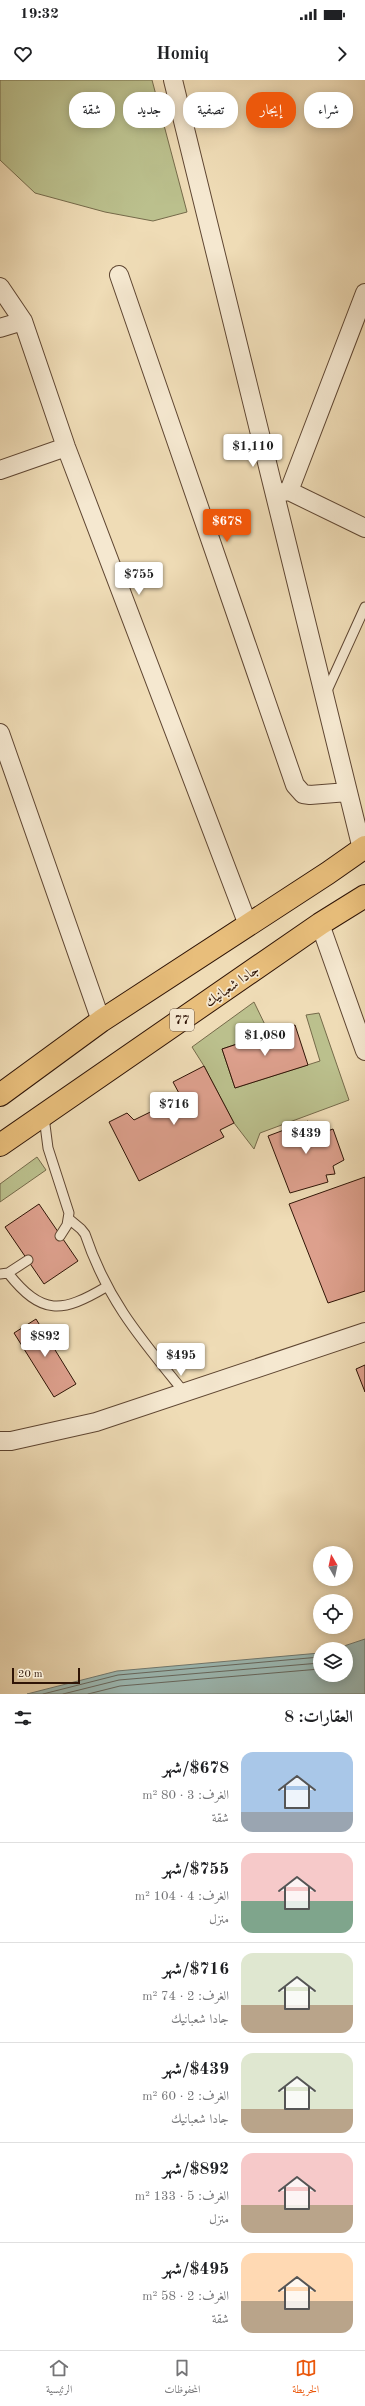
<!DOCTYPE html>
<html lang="ar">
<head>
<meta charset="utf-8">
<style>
	body { margin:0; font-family:"Old Standard TT",Amiri,serif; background:#f2f2f2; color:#202124; direction:rtl; height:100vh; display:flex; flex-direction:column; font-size:15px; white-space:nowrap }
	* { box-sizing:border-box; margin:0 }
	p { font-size:13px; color:#757577 }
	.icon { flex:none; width:22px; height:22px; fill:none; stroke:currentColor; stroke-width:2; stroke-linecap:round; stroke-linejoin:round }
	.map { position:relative; height:1614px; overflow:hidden; direction:ltr }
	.details { display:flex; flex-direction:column; background:#fff; flex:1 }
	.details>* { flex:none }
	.guide { position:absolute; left:12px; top:12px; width:341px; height:36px; direction:rtl; display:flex; gap:8px }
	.needle { width:26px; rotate:351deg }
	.tools { position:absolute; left:313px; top:1466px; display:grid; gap:8px }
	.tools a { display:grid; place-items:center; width:40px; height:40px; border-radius:50%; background:#fff; box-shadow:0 2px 10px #0003; font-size:20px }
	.scale { position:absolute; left:12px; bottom:10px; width:68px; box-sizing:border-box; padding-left:4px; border:2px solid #2f1406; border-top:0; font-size:11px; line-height:14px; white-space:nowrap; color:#2f1406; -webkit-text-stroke:3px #f5e8d0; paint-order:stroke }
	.price { position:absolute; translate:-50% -34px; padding:0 9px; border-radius:4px; background:#fff; color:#222; font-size:13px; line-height:26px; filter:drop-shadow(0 1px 2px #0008) }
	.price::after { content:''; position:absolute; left:50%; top:24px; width:12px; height:9px; margin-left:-6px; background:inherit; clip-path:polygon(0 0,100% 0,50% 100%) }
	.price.current { background:#ea580c; color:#fff }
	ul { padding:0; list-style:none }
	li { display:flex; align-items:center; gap:12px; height:100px; padding:0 12px }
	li+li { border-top:1px solid #e0e0e0 }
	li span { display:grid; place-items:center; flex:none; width:112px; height:80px; border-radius:12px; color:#555 }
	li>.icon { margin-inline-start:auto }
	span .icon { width:48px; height:48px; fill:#fffc; stroke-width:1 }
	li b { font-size:17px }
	h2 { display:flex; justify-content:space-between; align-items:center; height:48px; padding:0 12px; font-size:17px }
	.tag { padding:0 14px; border-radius:16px; background:#fff; box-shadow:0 2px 10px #0003; font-size:14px; line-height:36px }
	.tag.current { background:#ea580c; color:#fff }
	.status { display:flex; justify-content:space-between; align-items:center; height:28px; padding:0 20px; background:#fff; direction:ltr }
	.status svg { height:11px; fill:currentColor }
	header { display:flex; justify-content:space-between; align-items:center; height:52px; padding:0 12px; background:#fff; font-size:18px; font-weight:700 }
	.tabs { display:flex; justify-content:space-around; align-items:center; height:56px; border-top:1px solid #e0e0e0; background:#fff; font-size:11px; color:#757577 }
	.tabs a { display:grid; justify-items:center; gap:2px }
	.tabs .current { color:#ea580c }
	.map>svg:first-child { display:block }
</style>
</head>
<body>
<div class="status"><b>19:32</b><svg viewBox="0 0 49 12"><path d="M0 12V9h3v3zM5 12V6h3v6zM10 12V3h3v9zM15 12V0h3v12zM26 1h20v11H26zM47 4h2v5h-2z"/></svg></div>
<header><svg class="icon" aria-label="forward" viewBox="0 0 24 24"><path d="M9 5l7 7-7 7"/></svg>Homiq<svg class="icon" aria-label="heart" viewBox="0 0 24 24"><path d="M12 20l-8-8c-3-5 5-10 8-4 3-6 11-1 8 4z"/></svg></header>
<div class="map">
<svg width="365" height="1614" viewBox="0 0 365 1614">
	<rect width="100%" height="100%" fill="#efdcb6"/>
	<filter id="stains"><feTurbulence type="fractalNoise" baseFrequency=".005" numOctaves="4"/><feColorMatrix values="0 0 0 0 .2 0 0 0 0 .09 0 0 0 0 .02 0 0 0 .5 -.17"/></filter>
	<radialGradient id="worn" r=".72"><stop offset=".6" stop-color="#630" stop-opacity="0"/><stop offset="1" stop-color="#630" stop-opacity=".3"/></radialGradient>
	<path fill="#bbc08d" stroke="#756a4a" d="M0,0h152l35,132 -34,9 -48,-9 -70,-19 -35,-33z
		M254,922l15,31 -47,16 13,39 85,-27 -14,-46 13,-2 30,87 -89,33 -6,16 -20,-26 -30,-57 -12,-19z
		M37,1077l9,13 -46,32v-18z"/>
	<path fill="#9cbab5" stroke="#70786f" d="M365,1559v55h-338l90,-23 203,-18v22h26v-26h-11z"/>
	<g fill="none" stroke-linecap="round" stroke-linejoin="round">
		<path stroke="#66675e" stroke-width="1" d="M43,1614l75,-19 202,-18
			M63,1614l56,-14 201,-17
			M88,1614l32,-8 200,-17"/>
	</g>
	<path fill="#dda08d" stroke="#2f1406" d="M295,945l13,40 -73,23 -13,-39z
		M204,986l30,57 -14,7 4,7 -85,44 -30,-59 18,-9 7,7 47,-23 -8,-15z
		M308,1041l3,8 11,-5 3,8 8,-3 11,31 -11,6 2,8 -9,1 2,7 -38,11 -22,-57z
		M365,1097v114l-37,12 -39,-99z
		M39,1124l39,57 -34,23 -39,-57z
		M36,1239l40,65 -22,13 -40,-64z
		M365,1285v27l-9,-23z"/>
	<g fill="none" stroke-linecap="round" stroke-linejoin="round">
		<g stroke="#5f4632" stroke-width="11">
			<path id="lane" d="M326,613l39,-86
				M44,1037l4,31 21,65 -2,12 -7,11
				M69,1139l12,10 4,5c22,66 56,105 99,158
				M8,1193c34,43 54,40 98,14
				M0,1194l8,-1 20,-13"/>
		</g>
		<g stroke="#5f4632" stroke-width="20">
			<path id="street" d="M173,0l189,769
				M119,195l176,510 8,9 7,1 38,-3
				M0,207l23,34 43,126 182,478
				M0,248l23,-7
				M0,390l66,-23
				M289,411l76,-198
				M278,413l11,-2 76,37
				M0,653l101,288
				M320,844l45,127
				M0,1361h11l85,-19 269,-90"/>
		</g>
		<g stroke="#2f1406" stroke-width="24">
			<path id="highway" d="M0,1015l101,-74 227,-148 37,-26
				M0,1065l320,-221 45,-28"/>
		</g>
		<use href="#lane" stroke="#f5e8d0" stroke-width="9"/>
		<use href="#street" stroke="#f5e8d0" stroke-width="18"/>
		<use href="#highway" stroke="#e8be7b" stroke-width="22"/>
	</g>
	<g text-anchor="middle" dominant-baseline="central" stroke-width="3.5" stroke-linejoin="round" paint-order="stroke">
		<rect fill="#f5e8d0" stroke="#6a5443" stroke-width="1" x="170" y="929" width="24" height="22" rx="3"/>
		<g font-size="13" font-weight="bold" fill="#2f1406">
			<text x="182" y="940">77</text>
		</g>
		<g font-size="14" fill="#2f1406" stroke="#f5e8d0">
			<text transform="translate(232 906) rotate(-35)">جادا شعبانيك</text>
		</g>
	</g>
	<rect width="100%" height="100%" filter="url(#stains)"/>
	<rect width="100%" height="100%" fill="url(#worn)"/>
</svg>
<div class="tools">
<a><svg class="needle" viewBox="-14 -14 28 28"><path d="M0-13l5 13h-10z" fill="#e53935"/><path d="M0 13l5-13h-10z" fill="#757577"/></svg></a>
<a><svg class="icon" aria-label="locate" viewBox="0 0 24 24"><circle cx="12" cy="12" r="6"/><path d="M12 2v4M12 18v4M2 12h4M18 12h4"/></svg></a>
<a><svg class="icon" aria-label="layers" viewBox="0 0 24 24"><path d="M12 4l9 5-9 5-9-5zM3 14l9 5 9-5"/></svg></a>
</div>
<div class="scale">20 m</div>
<b class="price" style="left:253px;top:388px">$1,110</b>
<b class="price current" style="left:227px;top:463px">$678</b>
<b class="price" style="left:139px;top:516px">$755</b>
<b class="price" style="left:265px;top:977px">$1,080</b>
<b class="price" style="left:174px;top:1046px">$716</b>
<b class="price" style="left:306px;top:1075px">$439</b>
<b class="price" style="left:45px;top:1278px">$892</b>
<b class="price" style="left:181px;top:1297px">$495</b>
<div class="guide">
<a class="tag">شراء</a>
<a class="tag current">إيجار</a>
<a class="tag">تصفية</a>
<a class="tag">جديد</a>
<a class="tag">شقة</a>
</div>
</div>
<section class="details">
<h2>العقارات: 8<svg class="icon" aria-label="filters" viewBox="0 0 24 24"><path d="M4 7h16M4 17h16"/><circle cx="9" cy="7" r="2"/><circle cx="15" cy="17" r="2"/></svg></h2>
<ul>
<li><span style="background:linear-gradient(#a9c7e8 75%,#9aa5b1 0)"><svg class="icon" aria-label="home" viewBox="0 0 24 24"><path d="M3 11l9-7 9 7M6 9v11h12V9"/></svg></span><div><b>$678/شهر</b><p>الغرف: 3 · 80 m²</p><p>شقة</p></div></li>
<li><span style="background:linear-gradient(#f6c9c9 60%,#7fa58c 0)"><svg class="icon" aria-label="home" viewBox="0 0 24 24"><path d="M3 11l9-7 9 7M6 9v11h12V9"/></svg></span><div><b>$755/شهر</b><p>الغرف: 4 · 104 m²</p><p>منزل</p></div></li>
<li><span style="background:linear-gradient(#dfe7d0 65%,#b9a48a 0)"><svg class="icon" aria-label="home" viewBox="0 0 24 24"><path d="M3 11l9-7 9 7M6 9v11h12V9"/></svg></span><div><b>$716/شهر</b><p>الغرف: 2 · 74 m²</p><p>جادا شعبانيك</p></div></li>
<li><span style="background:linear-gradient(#dfe7d0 70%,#b9a48a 0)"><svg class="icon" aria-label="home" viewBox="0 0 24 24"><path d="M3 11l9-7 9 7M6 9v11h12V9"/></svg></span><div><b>$439/شهر</b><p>الغرف: 2 · 60 m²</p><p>جادا شعبانيك</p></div></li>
<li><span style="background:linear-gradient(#f6c9c9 65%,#b9a48a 0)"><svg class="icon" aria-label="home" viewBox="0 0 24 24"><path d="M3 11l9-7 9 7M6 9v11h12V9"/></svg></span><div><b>$892/شهر</b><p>الغرف: 5 · 133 m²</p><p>منزل</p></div></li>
<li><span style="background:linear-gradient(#ffd9b3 60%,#b9a48a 0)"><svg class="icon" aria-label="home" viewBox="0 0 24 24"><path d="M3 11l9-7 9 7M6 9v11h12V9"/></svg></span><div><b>$495/شهر</b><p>الغرف: 2 · 58 m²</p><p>شقة</p></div></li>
</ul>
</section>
<nav class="tabs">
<a class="current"><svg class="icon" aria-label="map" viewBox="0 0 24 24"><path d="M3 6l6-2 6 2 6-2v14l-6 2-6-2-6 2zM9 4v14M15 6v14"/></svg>الخريطة</a>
<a><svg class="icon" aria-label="saved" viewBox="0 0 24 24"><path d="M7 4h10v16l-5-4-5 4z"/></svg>المحفوظات</a>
<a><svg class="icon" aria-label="home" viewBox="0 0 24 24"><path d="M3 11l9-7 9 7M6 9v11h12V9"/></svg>الرئيسية</a>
</nav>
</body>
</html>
